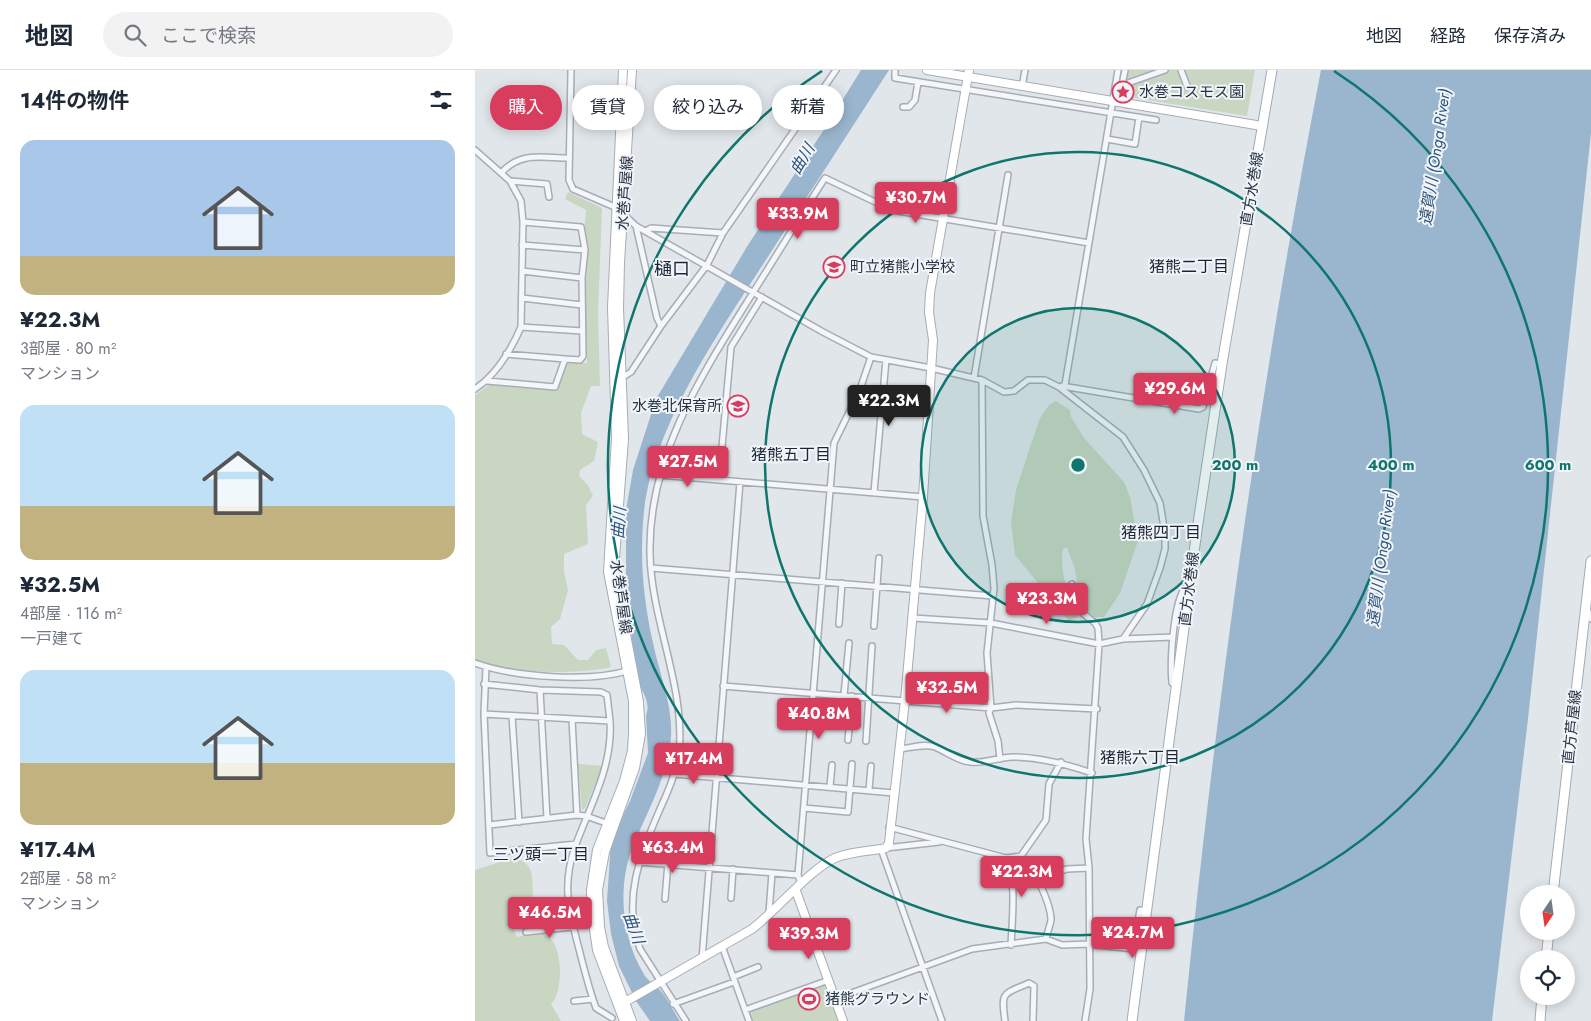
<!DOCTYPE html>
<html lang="ja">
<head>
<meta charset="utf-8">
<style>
	body { margin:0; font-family:Jost,"Noto Sans JP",sans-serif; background:#f2f2f3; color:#1f2937; height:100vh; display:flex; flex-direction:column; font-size:19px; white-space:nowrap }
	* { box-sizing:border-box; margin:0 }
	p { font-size:16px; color:#747a83 }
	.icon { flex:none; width:28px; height:28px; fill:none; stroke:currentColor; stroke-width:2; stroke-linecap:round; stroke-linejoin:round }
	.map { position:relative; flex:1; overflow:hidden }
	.details { display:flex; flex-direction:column; background:#fff; width:475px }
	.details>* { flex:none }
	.hud { position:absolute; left:15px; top:15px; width:475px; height:45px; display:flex; gap:10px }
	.needle { width:32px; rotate:193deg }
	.fabs { position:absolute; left:1045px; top:815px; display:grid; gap:10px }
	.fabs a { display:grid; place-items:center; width:55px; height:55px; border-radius:50%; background:#fff; box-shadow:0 2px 12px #0003; font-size:25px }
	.price { position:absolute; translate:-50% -42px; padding:0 11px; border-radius:5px; background:#d93d5d; color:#fff; font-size:16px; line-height:32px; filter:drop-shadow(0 1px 2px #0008) }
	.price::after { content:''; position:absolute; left:50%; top:30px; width:15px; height:11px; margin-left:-8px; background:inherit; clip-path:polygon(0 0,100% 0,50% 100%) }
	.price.current { background:#222; color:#fff }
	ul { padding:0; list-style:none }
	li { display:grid; align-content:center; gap:10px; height:265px; padding:0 20px }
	li span { display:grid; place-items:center; height:155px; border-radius:15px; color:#555 }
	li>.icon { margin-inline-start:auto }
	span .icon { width:90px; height:90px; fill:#fffc; stroke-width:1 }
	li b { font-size:21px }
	h2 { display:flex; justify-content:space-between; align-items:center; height:60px; padding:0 20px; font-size:21px }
	.pill { padding:0 18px; border-radius:22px; background:#fff; box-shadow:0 2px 12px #0003; font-size:18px; line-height:45px }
	.pill.current { background:#d93d5d; color:#fff }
	header { display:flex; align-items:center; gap:30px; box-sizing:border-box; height:70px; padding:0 25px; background:#fff; border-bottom:1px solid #e0e1e3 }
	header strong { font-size:24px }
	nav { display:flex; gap:28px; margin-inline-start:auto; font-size:18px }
	.search { width:350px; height:45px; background:#f2f2f3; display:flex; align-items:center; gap:12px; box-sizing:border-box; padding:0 18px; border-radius:28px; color:#747a83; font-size:19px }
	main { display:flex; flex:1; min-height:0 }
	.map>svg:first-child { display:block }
</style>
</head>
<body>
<header>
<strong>地図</strong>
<div class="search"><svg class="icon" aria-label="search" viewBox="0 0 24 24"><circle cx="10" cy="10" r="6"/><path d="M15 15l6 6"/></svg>ここで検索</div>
<nav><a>地図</a><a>経路</a><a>保存済み</a></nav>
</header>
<main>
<section class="details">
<h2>14件の物件<svg class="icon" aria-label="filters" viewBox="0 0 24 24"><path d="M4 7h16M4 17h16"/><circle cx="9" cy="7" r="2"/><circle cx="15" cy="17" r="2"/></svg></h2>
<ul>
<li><span style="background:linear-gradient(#a9c7e8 75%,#c2b280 0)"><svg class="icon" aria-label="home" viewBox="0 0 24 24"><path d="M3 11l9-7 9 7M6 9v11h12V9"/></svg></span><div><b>¥22.3M</b><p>3部屋 · 80 m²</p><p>マンション</p></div></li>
<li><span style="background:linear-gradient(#bfe0f5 65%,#c2b280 0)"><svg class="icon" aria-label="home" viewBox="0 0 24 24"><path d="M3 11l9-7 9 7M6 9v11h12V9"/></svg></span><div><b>¥32.5M</b><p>4部屋 · 116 m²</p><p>一戸建て</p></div></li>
<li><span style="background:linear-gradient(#bfe0f5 60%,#c2b280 0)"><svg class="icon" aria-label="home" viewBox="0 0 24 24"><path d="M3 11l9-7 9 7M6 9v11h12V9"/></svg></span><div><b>¥17.4M</b><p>2部屋 · 58 m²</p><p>マンション</p></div></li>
</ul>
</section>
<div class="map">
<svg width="1116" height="951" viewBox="0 0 1116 951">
	<rect width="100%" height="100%" fill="#e1e6eb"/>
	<path fill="#c8d6c2" d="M645,0h135l-8,46 -131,-21z
		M93,122l34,16 -4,106 2,72h-9l-10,27 1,21 16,8 -4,19 -14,9 -1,6 9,9 5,11 -7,9 2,39 -24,10v17l4,19 -8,29 -9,8 1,17 12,1 14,15h10l8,-10 10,-2 5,19c-35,8 -103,7 -136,-7v-265l14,-10 68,5 10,-27h20l-2,-61 3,-59 -4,-10 2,-23 -21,-11z
		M581,331l14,9 1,7 13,21 40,44 6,15 8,44 -18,52 -16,24h-10l-14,-13 -5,-35 -8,-22 -4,2c-4,24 6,46 15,68l-9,4 -54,-66 -4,-33 5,-32 16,-49 8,-23 9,-13z
		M103,694l25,2 -18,42 -3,2z
		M37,788c24,3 20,22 21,42 -22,5 -26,18 -16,37 9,-2 19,-6 27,-3 20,7 20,58 7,70l10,17h-86v-151z
		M351,915l13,36h-88l-3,-8z"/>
	<path fill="#9ab6ce" d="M386,0h28c-40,62 -80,124 -120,185 -49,77 -121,176 -126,268 -3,41 1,80 10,120 6,30 20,62 18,93 -3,41 -24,75 -39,113 -15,39 -10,91 13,127 4,6 11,8 15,14 8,9 13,21 20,31h-30l-14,-20 -17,-35 -8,-32 -4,-33 4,-60 19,-40 18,-48 -2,-38c5,-11 -3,-24 -9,-33l-11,-92v-80l7,-40 23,-71 92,-154 81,-123z
		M846,0h270v63l-63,586 -36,302h-308c32,-318 76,-637 137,-951z"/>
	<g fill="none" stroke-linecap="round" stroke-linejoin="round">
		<g stroke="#a6adb6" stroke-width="8">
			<path id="street" d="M96,0l-2,110 4,9 44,19 19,18 187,106 48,25 60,11 51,12 22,12 10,-1 14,-11h17l14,7 64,50 21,33 16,33 5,31v15l-5,19 -13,36 -24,35
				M420,0v8l261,42
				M706,0l6,16
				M648,10l2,-10
				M547,17l3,-17
				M653,35l2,-17 -2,-5 37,-13
				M428,37h6l6,-7 3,-18
				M632,69l28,5 4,-27
				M0,80l35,31 11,20 2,21 -2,105c-10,23 -25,48 -46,62
				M26,103c20,-22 41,-15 68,-15
				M35,111l37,3 2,13
				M48,152l58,5 4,23
				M161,156l21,92 4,8
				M171,161l5,-3 72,5
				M47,201l60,7
				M47,228l60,7
				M46,257l61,4
				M31,284l59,5
				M499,308l34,-203
				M145,309l11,-7 30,-46 46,-61 16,-32 113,-163
				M507,310l1,136 9,49 2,23 -7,65 4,55 -2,5 9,28 2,18
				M12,311l68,6 10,-28 15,1 3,-4 -1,-78 3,-28 -63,-5
				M590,315l53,-315
				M587,316l137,23 4,-2 12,-44 7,1
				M184,405l264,22
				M244,410l12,-133 31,-50
				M399,422l12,-132
				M176,498l342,28
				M597,514l8,27 15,12 3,5 1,16 -13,195 3,29 1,121 -5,32
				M1112,538l4,11
				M438,548l78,5 108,21 24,-5 49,-2
				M364,554l3,-41
				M399,556l5,-68
				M0,593c39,14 115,20 155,7
				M9,614l56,6 61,2 6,3 3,26
				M701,615l-4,-2c-2,-22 1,-76 12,-94l5,-1
				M248,616l268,22 25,-3 81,4
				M65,620l7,128
				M369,625l5,-52
				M9,644l126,7c3,44 -19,83 -34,123l-86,9z
				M9,644l2,-47
				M37,646l7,106
				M97,649l5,96
				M373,670l4,-44
				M391,671l6,-95
				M425,679c11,-1 25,-6 35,-2 12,5 22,14 35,15 15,2 28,-5 43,-5 27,0 53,7 79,16
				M199,704l220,19
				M355,716l2,-21
				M394,720l2,-24
				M329,738l44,4 4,-48
				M14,755l88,-10 9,1 23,8
				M414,757l117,31 15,-2c12,9 30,48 30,64 -1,6 -4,13 -5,19
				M101,774c-15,41 -7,66 3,105 5,20 10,40 17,59l16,10
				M411,778l53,-6
				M406,779l61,172
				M546,786l25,-36 3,-36 12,-22
				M531,788c11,18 6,65 5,87
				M163,792l160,13
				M326,814l-3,-9 36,-432 25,-51 12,-35
				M537,817l55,-18 22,-1
				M256,828l2,-29
				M190,829l3,-36
				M294,843l3,-40
				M67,859l-5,-23 30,-5
				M51,862l46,-5
				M247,876l27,75
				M227,889l38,-477
				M258,907l25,-10
				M360,929l137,-50 74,-10 16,6 27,-1 44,5 7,-39h7
				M99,931l19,-2
				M198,934l61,-22
				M270,940l84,-30
				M211,951l-46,-72c-18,-49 0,-94 20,-140 8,-17 16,-35 19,-55 7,-67 -28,-133 -29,-201 -2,-98 54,-182 104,-262 24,-38 47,-76 71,-113l67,32 197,33
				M530,951c-4,-30 -3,-26 24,-38l5,3 -1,35"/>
		</g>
		<g stroke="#a6adb6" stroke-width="10">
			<path id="secondary" d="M148,0l-11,237 4,131 -8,134 25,129v32l-1,18 -8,30 -27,69 -6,40v19l6,41 27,71
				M452,0l335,56
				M321,821l47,130
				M150,932l127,-73c26,-20 57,-59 83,-71 14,-6 32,-7 46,-9l5,-1 3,-5 16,-143 18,-203 10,-157 -4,-28 1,-19 39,-223
				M157,951l-28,-74 -4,-20 -2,-37 7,-38 30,-84 6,-34 -2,-32 -25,-130 10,-133 -5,-131 1,-45 12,-193"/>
		</g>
		<g stroke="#9fabb8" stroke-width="11">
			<path id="primary" d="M1078,824l38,-333
				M1071,889l3,-28
				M657,951l65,-491 25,-166 50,-294
				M1065,951l2,-25"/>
		</g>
		<use href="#street" stroke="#f4f6f9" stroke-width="5"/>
		<use href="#secondary" stroke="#fff" stroke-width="8"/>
		<use href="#primary" stroke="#fff" stroke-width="9"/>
	</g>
	<circle cx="603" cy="395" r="157" fill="#0f766e" fill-opacity=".12"/>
	<g fill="none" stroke="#0f766e" stroke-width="2.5">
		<circle cx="603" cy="395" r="157"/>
		<circle cx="603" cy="395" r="313"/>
		<path d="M859 1A470 470 0 1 1 347 1"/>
	</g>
	<defs>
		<g id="sight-ring" transform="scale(1.125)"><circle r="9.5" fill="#f1f4f8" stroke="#d93d5d" stroke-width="1.5"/><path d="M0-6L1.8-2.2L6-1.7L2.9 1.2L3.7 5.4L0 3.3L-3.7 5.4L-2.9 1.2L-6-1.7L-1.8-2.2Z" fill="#d93d5d"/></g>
		<g id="school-ring" transform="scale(1.125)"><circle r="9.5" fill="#f1f4f8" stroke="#d93d5d" stroke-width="1.5"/><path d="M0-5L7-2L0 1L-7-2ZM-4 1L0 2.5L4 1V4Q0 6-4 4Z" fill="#d93d5d"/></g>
		<g id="stadium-ring" transform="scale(1.125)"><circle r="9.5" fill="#f1f4f8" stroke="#d93d5d" stroke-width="1.5"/><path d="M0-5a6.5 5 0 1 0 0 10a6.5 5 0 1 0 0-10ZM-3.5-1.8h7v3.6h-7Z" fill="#d93d5d"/></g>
	</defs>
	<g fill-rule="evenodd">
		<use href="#sight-ring" x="648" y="22"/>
		<use href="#school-ring" x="359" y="197"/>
		<use href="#school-ring" x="263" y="336"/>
		<use href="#stadium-ring" x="334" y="929"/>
	</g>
	<g text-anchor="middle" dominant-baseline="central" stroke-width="4" stroke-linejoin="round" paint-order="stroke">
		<g font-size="15" fill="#283444" stroke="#f1f4f8" text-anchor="start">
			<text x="664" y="22">水巻コスモス園</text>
			<text x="375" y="197">町立猪熊小学校</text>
			<text x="247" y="336" text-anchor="end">水巻北保育所</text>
			<text x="350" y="929">猪熊グラウンド</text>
		</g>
		<g font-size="15" fill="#283444" stroke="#f1f4f8">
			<text transform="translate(777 119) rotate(-81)">直方水巻線</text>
			<text transform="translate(150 123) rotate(-86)">水巻芦屋線</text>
			<text transform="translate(714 519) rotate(-83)">直方水巻線</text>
			<text transform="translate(146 527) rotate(82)">水巻芦屋線</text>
			<text transform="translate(1097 657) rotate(-84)">直方芦屋線</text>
		</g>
		<g font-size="16" font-style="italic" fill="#2e557c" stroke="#f1f4f8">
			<text transform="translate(960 87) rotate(-82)">遠賀川 (Onga River)</text>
			<text transform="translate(327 89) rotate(-59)">曲川</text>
			<text transform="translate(144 453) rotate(-86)">曲川</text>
			<text transform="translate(906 488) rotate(-83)">遠賀川 (Onga River)</text>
			<text transform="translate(159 858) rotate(70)">曲川</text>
		</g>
		<g font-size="16" fill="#1a2535" stroke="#f1f4f8">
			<text x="714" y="196">猪熊二丁目</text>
			<text x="316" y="384">猪熊五丁目</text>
			<text x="686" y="462">猪熊四丁目</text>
			<text x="665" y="687">猪熊六丁目</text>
			<text x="66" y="784">三ツ頭一丁目</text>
		</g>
		<g font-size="18" fill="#1a2535" stroke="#f1f4f8">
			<text x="197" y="199">樋口</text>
		</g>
	</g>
	<circle cx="603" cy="395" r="8" fill="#0f766e" stroke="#f1f4f8" stroke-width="2.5"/>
	<g font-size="15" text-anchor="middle" font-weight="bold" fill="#0f766e" stroke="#f1f4f8" stroke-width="4" stroke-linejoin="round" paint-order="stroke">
		<text x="760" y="400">200 m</text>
		<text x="916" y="400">400 m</text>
		<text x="1073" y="400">600 m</text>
	</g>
</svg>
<div class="fabs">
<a><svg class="needle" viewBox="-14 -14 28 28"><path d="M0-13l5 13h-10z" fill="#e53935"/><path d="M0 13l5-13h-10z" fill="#747a83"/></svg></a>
<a><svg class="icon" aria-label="locate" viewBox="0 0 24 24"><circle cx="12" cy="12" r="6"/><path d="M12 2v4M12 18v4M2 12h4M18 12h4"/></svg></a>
</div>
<b class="price" style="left:441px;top:154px">¥30.7M</b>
<b class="price" style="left:323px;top:170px">¥33.9M</b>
<b class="price" style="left:700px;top:345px">¥29.6M</b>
<b class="price current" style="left:414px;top:357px">¥22.3M</b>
<b class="price" style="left:213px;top:418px">¥27.5M</b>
<b class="price" style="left:572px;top:555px">¥23.3M</b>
<b class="price" style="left:472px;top:644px">¥32.5M</b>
<b class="price" style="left:344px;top:670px">¥40.8M</b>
<b class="price" style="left:219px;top:715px">¥17.4M</b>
<b class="price" style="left:198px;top:804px">¥63.4M</b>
<b class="price" style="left:547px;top:828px">¥22.3M</b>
<b class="price" style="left:75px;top:869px">¥46.5M</b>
<b class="price" style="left:658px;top:889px">¥24.7M</b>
<b class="price" style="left:334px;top:890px">¥39.3M</b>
<div class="hud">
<a class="pill current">購入</a>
<a class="pill">賃貸</a>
<a class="pill">絞り込み</a>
<a class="pill">新着</a>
</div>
</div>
</main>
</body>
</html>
